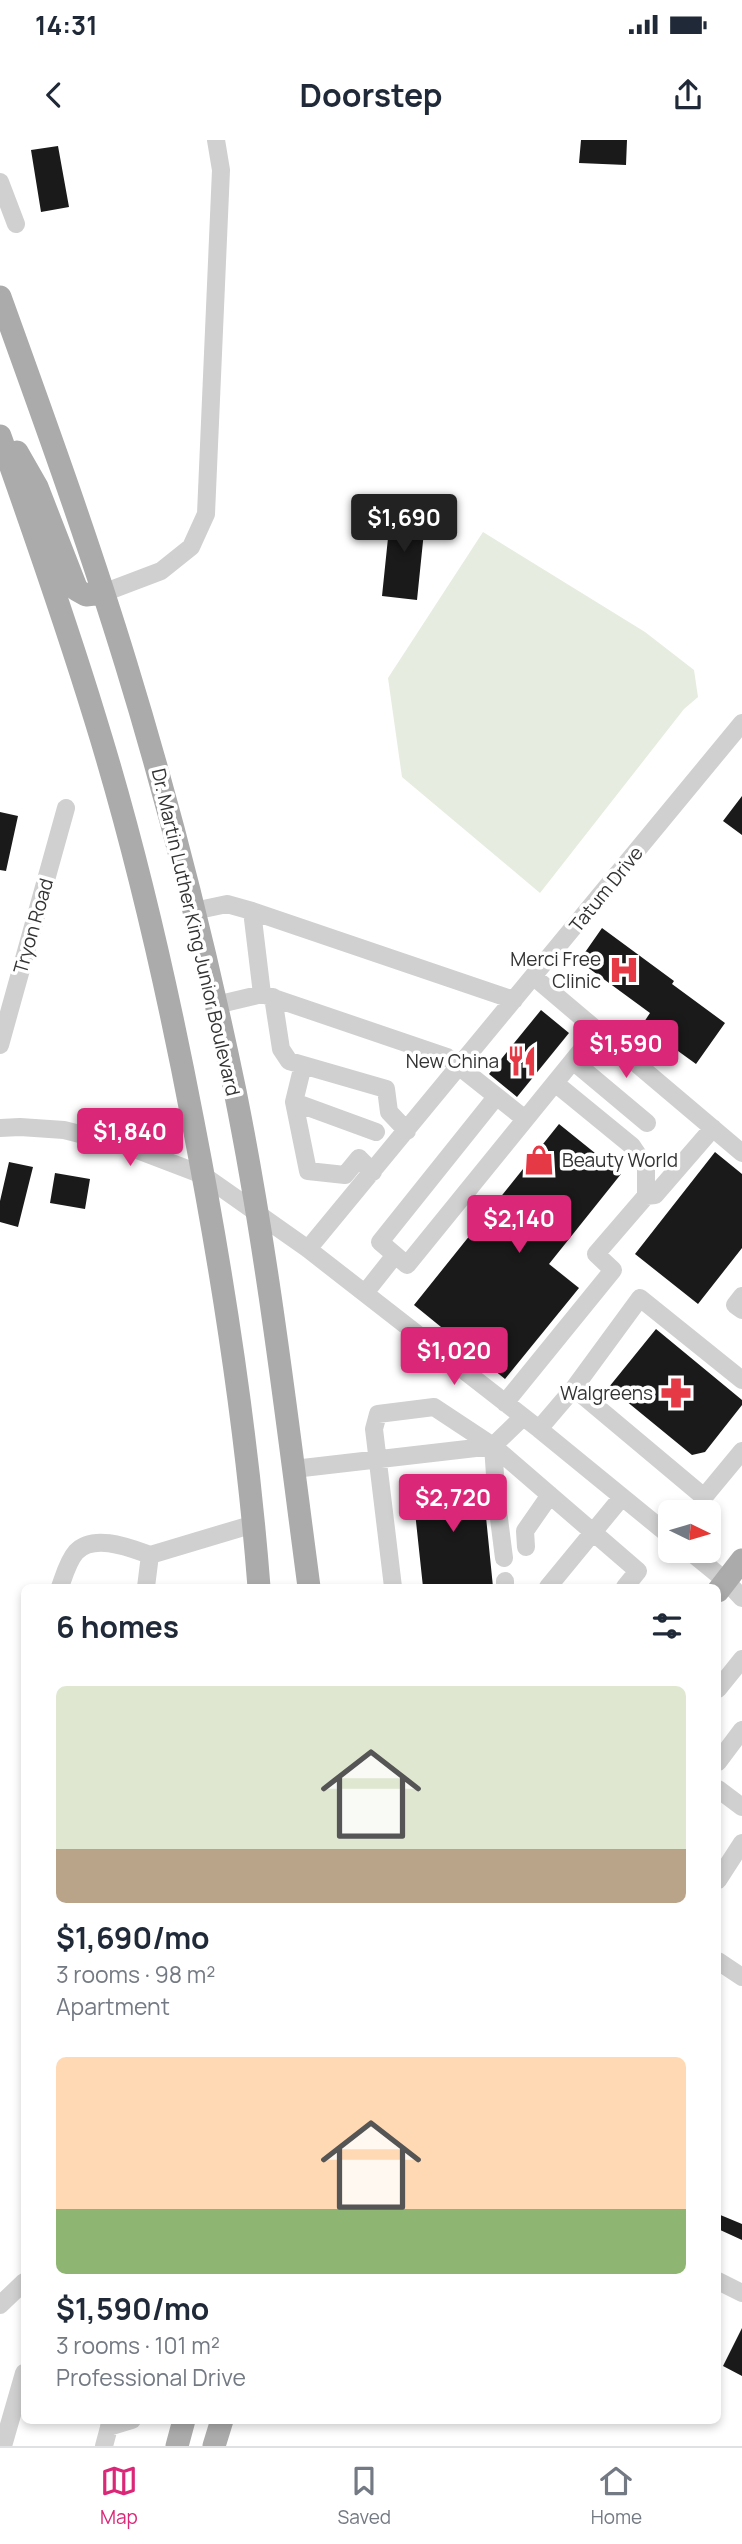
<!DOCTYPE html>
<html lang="en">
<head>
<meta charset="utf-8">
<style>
	body { margin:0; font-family:Manrope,sans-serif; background:#f6f6f7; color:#1f2937; height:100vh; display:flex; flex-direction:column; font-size:26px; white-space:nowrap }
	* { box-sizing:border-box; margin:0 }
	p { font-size:23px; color:#747a83 }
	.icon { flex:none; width:38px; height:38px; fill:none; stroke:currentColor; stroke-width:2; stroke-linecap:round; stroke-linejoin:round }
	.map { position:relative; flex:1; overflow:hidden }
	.drawer { position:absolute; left:21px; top:1444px; width:700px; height:840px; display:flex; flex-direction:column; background:#fff; border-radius:10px; box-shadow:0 4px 10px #0003 }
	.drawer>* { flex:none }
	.needle { width:46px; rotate:95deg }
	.tools { position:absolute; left:658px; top:1360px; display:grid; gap:14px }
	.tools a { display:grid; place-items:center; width:63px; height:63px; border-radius:10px; background:#fff; box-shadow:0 4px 10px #0003; font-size:35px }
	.price { position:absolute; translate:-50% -60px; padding:0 16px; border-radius:7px; background:#db2777; color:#fff; font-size:23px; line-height:46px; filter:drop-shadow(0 2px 4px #0008) }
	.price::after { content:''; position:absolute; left:50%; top:42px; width:21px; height:16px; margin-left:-10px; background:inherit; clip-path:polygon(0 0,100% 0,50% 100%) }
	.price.selected { background:#222; color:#fff }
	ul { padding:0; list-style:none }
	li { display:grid; align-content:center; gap:14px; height:371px; padding:0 35px }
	li span { display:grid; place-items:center; height:217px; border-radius:10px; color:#555 }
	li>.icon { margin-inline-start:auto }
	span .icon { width:126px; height:126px; fill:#fffc; stroke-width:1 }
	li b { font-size:30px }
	h2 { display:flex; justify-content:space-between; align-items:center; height:84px; padding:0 35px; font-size:30px }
	.status { display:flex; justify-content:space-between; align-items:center; height:49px; padding:0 35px; background:#fff; direction:ltr }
	.status svg { height:19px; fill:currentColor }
	header { display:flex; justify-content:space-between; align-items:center; height:91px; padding:0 35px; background:#fff; font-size:32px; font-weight:700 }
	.dock { display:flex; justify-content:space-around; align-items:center; height:98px; border-top:2px solid #e0e1e3; background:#fff; font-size:19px; color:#747a83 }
	.dock a { display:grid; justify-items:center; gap:4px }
	.dock .selected { color:#db2777 }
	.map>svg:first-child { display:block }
</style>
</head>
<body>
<div class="status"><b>14:31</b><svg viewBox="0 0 49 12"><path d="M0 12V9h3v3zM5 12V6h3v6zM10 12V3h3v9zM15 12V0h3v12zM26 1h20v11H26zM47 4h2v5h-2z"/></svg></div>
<header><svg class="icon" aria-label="back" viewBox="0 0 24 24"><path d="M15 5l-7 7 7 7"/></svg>Doorstep<svg class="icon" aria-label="share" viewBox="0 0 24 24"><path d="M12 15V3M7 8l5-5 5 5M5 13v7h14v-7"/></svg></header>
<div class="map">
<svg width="742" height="2306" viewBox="0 0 742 2306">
	<rect width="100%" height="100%" fill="#fff"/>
	<path fill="#e6ecdf" d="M483,392l162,100 49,38 4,27 -14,12 -144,184 -138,-116 -14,-99z"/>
	<path fill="#1a1a1a" d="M581,0h46l-1,25 -47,-2z
		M58,6l11,61 -28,5 -10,-62z
		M391,369l35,3 -9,88 -35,-4z
		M742,656v39l-19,-14z
		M0,672l18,4 -12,55 -6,-1z
		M602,788l72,53 -2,3 53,39 -29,41 -54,-39 8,-12 -71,-52z
		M541,870l28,23 -52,64 -28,-23z
		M559,984l62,50 -72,90 30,24 -74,91 -91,-74z
		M715,1012l27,22v74l-44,56 -63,-50z
		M9,1022l24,5 -15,60 -18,-5v-21z
		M55,1033l35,6 -5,30 -35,-6z
		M656,1189l86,71v5l-37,47 -13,3 -83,-68z
		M482,1337l11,110h-70l-11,-103z
		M718,2074l24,10v16l-24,-11z
		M742,2188v48l-19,-10z"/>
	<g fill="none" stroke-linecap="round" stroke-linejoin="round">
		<path stroke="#d0d0d0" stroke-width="18" d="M0,42l16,42
			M103,453l58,-22 30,-24 15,-33 15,-344 -5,-30
			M194,771l33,-7 25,7 10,83 185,63 78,62
			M252,771l262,89
			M534,837l208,176
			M273,857l8,52 8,12 97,28 3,23 18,19
			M216,865l46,-11
			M0,905l66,-237
			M573,921l74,62
			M303,925l-9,37 14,69 37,4 14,-17 14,14
			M496,957l-116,145 27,23 190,-234
			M294,962l82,30
			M0,988l20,-1 44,3 63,16 76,29 105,74 231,180 131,107
			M646,1056l9,-1 58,-67
			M308,1109l434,-526
			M365,1153l30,-38
			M742,1156l-7,9 7,5
			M574,1248l66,-90 102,82
			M505,1263l108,-133 -17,-16 50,-58v-29l-14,-21 -77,-63
			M539,1289l35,-41 130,109 38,-46
			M493,1306l4,57 7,55
			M294,1329l199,-23 30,-29
			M526,1407l-1,-16 25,-36
			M688,1410l38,31 16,17
			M505,1441v6
			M60,1447c4,-11 8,-26 16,-35 18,-19 54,-4 74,3
			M146,1447l4,-32 104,-31
			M393,1447l-19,-158 4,-15 56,-7 59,39 145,125 -13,16
			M548,1447l74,-90
			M718,1549l24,-30
			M718,1622l24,-32
			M718,1649l24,18
			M718,1740l24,-37
			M718,1821l24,16
			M718,2141l24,12
			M0,2165l24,-23
			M109,2287l23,-7
			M3,2306l21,-73
			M104,2306l7,-26"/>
		<path stroke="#ababab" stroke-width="23" d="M0,157c44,122 88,243 126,367 43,140 79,283 109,427 33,164 52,330 74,496
			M0,296c33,93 66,187 95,282 41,132 72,268 98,404 30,154 54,309 66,465
			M17,312l20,35 40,103 9,5 17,-2
			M718,1451l24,-31
			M177,2306l7,-26
			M214,2306l8,-26"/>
	</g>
	<defs>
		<g id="hospital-bare" transform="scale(2.415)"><path d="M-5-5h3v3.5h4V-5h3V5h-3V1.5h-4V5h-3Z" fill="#e63946" stroke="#fff" stroke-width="2.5" paint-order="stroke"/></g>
		<g id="restaurant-bare" transform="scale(2.415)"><path d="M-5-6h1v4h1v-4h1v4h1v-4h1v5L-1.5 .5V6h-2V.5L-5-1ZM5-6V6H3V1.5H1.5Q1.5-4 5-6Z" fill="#e63946" stroke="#fff" stroke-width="2.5" paint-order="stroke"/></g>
		<g id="shop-bare" transform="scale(2.415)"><path d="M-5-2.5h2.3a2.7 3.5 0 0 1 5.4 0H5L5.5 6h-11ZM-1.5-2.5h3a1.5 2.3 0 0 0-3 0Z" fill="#e63946" stroke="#fff" stroke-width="2.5" paint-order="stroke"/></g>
		<g id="pharmacy-bare" transform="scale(2.415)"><path d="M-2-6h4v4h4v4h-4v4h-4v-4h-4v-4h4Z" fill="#e63946" stroke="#fff" stroke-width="2.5" paint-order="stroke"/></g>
	</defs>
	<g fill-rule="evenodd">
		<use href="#hospital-bare" x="624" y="830"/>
		<use href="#restaurant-bare" x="522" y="921"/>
		<use href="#shop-bare" x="539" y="1020"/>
		<use href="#pharmacy-bare" x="676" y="1253"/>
	</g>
	<g text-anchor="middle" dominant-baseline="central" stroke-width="7" stroke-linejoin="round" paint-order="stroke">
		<g font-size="19" fill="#333" stroke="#fff">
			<text transform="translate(606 749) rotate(-51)">Tatum Drive</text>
			<text transform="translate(33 786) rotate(-74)">Tryon Road</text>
			<text transform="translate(196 792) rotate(77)">Dr. Martin Luther King Junior Boulevard</text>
		</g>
		<g font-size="19" fill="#333" stroke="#fff" text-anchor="end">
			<text x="601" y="819">Merci Free<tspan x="601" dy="22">Clinic</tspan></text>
			<text x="499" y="921">New China</text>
			<text x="562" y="1020" text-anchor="start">Beauty World</text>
			<text x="653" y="1253">Walgreens</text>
		</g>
	</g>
</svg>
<div class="tools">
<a><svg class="needle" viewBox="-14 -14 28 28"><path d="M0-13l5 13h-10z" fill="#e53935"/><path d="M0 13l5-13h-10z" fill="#747a83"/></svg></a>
</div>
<b class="price selected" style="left:404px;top:414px">$1,690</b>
<b class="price" style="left:626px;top:940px">$1,590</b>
<b class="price" style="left:130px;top:1028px">$1,840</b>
<b class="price" style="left:519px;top:1115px">$2,140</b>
<b class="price" style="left:454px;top:1247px">$1,020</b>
<b class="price" style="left:453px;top:1394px">$2,720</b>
<section class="drawer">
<h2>6 homes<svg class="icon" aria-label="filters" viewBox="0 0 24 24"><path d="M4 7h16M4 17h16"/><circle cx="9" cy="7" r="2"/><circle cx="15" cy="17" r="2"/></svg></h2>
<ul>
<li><span style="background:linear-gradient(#dfe7d0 75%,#b9a48a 0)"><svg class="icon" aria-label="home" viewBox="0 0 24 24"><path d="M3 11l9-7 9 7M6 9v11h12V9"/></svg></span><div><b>$1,690/mo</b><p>3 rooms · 98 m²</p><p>Apartment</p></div></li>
<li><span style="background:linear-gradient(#ffd9b3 70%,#8fb573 0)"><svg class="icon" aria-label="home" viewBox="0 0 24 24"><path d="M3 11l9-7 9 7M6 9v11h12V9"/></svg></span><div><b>$1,590/mo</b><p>3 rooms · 101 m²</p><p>Professional Drive</p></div></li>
</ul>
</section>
</div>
<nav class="dock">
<a class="selected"><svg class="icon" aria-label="map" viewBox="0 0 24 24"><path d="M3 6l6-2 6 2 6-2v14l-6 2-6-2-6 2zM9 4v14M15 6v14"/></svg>Map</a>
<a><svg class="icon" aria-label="saved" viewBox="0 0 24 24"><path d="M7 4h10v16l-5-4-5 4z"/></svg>Saved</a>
<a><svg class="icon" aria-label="home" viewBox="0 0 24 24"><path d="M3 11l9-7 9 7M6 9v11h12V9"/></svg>Home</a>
</nav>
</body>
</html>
